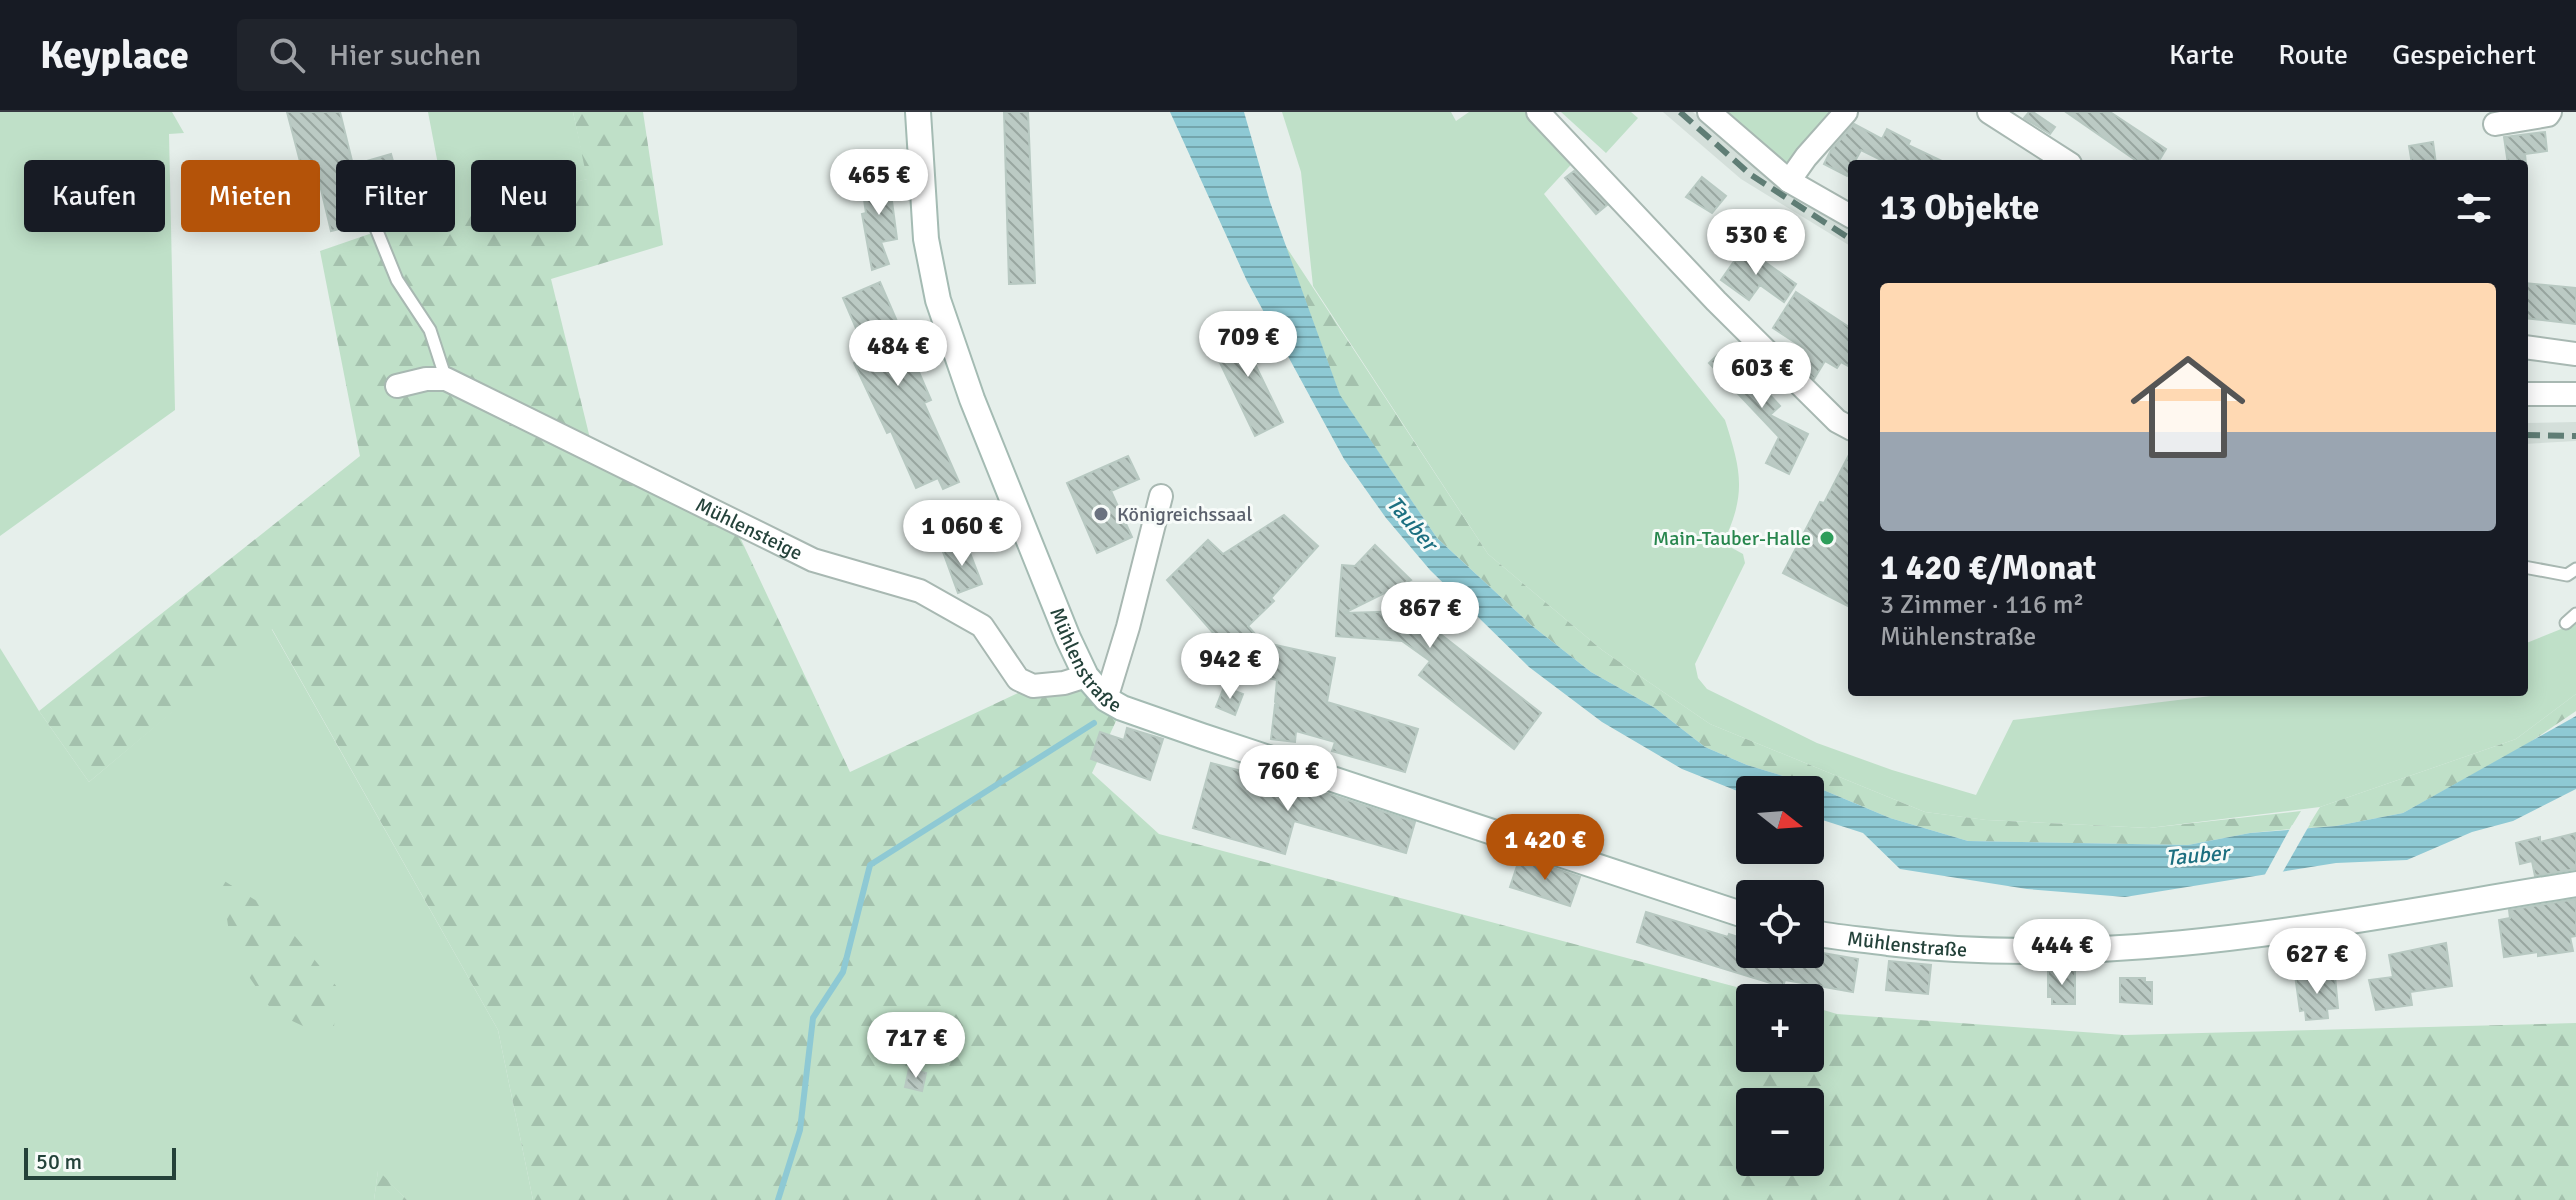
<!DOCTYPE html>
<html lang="de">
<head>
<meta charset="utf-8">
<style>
	body { margin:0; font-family:Signika,sans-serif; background:#20242c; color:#f1f3f6; height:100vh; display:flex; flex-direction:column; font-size:30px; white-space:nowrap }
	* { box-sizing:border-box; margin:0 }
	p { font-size:26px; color:#9ea1a6 }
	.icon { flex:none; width:44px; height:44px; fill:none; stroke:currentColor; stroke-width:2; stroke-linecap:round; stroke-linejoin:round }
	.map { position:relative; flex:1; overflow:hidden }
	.sheet { position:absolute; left:1848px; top:48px; width:680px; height:536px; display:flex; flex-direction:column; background:#171b24; border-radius:8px; box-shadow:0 4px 20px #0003 }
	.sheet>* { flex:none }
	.banner { position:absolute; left:24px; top:48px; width:760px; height:72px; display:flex; gap:16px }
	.needle { width:52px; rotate:107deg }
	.tools { position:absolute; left:1736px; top:664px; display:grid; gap:16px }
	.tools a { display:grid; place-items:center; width:88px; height:88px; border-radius:8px; background:#171b24; box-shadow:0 4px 20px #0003; font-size:40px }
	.scale { position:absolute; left:24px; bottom:20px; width:152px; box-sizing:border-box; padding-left:8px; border:4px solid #24423a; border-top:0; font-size:22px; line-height:28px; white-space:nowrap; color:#24423a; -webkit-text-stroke:6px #f7fbf9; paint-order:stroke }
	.price { position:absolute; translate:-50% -68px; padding:0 18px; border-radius:28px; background:#fff; color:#222; font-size:26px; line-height:52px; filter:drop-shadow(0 2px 4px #0008) }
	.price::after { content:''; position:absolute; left:50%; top:48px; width:24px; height:18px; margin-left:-12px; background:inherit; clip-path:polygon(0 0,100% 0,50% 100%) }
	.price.selected { background:#b45309; color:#fff }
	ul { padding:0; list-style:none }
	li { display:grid; align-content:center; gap:16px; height:424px; padding:0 32px }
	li+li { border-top:2px solid #363941 }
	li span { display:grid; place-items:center; height:248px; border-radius:8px; color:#555 }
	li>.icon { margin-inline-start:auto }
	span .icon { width:144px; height:144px; fill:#fffc; stroke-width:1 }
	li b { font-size:34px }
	h2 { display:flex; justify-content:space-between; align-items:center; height:96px; padding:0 32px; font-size:34px }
	.pill { padding:0 28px; border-radius:8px; background:#171b24; box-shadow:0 4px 20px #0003; font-size:28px; line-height:72px }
	.pill.selected { background:#b45309; color:#fff }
	header { display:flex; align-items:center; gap:48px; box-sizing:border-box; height:112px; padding:0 40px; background:#171b24; border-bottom:2px solid #363941 }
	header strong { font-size:38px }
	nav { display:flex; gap:44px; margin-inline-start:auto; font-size:28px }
	.search { width:560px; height:72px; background:#20242c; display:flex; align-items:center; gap:20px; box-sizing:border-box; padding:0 28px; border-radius:8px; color:#9ea1a6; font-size:30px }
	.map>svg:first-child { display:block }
</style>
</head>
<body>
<header>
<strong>Keyplace</strong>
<div class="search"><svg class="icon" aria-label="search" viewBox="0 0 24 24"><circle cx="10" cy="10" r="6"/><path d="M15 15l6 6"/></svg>Hier suchen</div>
<nav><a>Karte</a><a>Route</a><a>Gespeichert</a></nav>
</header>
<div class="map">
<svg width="2576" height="1088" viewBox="0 0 2576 1088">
	<defs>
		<pattern id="forest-firs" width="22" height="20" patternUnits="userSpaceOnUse" patternTransform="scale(2)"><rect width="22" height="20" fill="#bfe0c8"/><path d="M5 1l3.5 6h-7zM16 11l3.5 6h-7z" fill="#a4c1ad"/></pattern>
		<pattern id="water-rules" width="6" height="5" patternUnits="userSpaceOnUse" patternTransform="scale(2)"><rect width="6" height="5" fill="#8ec9d4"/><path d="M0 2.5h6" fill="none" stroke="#74a5ad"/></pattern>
		<pattern id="building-back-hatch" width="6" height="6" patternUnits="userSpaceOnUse" patternTransform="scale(2)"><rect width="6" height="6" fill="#bbcac4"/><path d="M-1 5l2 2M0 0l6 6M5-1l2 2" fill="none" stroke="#98a6a0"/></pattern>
	</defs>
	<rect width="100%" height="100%" fill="#e6efeb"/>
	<path fill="#d4dfda" d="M1663,0h30l25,22 134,93v20l-111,-68z
		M2576,310v19l-52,3v-21z"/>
	<path fill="#bfe0c8" d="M0,0h172l12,21 -15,1 6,276 -175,126z
		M428,0h145l15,67 -141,33z
		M1282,0h169l5,9 13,-9h69l41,44 -35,38 181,226c16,50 22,74 -2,123l20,11 2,9 -50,101 3,14 9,11 110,54 75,27 84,25 37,-75 231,-28h280v-48l52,-21v71l-60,45 -196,68 -171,21 -163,-8 -61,-8 -215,-88 -108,-74 -114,-96 -175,-268 -12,-114z
		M1561,0h70l7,6 -32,35z
		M1710,0h136l-57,69z
		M271,516l227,402 35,170h-126l-29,-29 -4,29h-374v-552l39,63 50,71z"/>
	<path fill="url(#forest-firs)" fill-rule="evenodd" d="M573,0h70l20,133 -112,34 46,188 140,64 113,241 183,-86 53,-10 36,32 -30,65 67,61 619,164h-28v60h60v-52l27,8 287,21 452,-12v177h-2043l-35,-170 -226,-401 -183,153 -50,-71 321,-255 -40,-205 90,-31 177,-41zM1750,990h60v60h-60z
		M1285,133l203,309 114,96 108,74 215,88 62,8 162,8 152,-17 -11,18 -40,4 -62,12 -220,-4 -78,-23 -81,-34 -62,-19 -42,-18 -50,-39 -64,-36 -60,-47 -94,-87 -97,-142z
		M2576,582v17l-50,34 -123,68 -67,13 -29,2 13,-21 196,-68z
		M221,767l54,33 62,75 -4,53 -60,-28 -41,-60z
		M378,1058l29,30h-33z"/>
	<path fill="url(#water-rules)" d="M1170,0h74l26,90 70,193 97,143 94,87 60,47 64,36 50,39 42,18 62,19 81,34 78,23 220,4 62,-12 86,-7 67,-13 173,-97v73l-63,32 -41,11 -65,28 -71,3 -211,34 -98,-8 -127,-20 -37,-36 -53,-17v-26h-60v6l-68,-27 -80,-47 -73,-55 -99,-97 -44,-52 -42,-59 -97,-178z"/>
	<path fill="#e6efeb" d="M2310,712l-29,51 -18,3 29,-53z"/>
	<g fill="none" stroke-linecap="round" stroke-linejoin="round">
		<path stroke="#8ec9d4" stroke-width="6" d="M778,1088l22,-70 13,-112 30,-46 27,-107 224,-142"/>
	</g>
	<path fill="url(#building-back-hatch)" stroke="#b8c9c2" stroke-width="2" d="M287,0h53l13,53 38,-11 16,57 -27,8 -7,-1 -5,4 -37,9 -11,-46 -13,3z
		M1004,0h24l7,171 -26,1z
		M2029,0h4l22,15 -5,7 -26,-16z
		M2066,0h44l56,37 -9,15h-16z
		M1854,12l28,15 5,-10 23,12 -2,4 40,19h-59l-28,-14 -14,26 -23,-12 7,-14z
		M2545,20l2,19 -22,3 1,10h-18l-4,-27z
		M2433,30l3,22h-24l-3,-18z
		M888,59l9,68 -16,3 8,22 -17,6 -10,-56 4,-1 -4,-27 8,-2 -2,-10z
		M1574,59l33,34 -11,9 -31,-36z
		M1702,65l24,19 -14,17 -26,-16z
		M1744,135l52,37 -12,18 -24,-17 -11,15 -28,-20z
		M880,170l51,118 -7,3 35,79 -16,7 -5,-11 -22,10 -25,-57 -4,2 -33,-70 14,-7 -25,-58z
		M2524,171l52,5v36l-52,-6z
		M1796,180l56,37v39l-11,-6 -4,6 -12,-7 -11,18 -17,-17 8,-13 -32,-21z
		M1253,215l14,31 -12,6 28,58 -28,14 -43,-90z
		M1726,235l54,59 -10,9 38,19 -19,40 -23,-11 13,-26 -70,-74z
		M1852,337v159l-69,-35 37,-71 4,1z
		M1128,344l11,23 -28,12 21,46 -35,16 -30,-70z
		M1284,403l34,31 -47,52 3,3 -26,25 14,16 73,16 -8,44 91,27 -13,43 -73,-21 3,-9 -39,-11 -1,11 -24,-3 4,-34 4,2 -4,-5 2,-22 -28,-6 -82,-94 41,-40 15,14z
		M960,430l5,13 5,-2 12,31 -24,9 -16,-44z
		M1375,433l36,35 -67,33 67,-2 130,102 -27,36 -95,-74 11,-14 -28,-20 -66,-5 6,-71 13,1z
		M1224,575l19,7 -8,21 -19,-8z
		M1127,616l36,11 -13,41 -59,-21 9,-27 24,8z
		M1211,651l121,32 83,27 -9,31 -112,-32 -9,33 -92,-26z
		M2576,721v36l-41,7 -3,-15 -12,3 -4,-21 24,-6v5z
		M1520,745l60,20 -10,29 -60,-19z
		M2576,787v37l-6,1 3,14 -35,5v-4l-34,5 -5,-37 11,-2 -1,-8z
		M1646,800l82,25 1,-3 21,7v13h61v-3l47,8 -5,33 -68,-12 -2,7 -146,-45z
		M2446,831l6,43 -42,6 2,13 -36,5 -7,-30 24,-3 -4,-22z
		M1889,849l42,4 -3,29 -42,-4z
		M2048,858h27v34h-23v-7h-4z
		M2295,863l12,4 28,-3 3,32 -11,1 1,9 -22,2 -1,-10 -5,1z
		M2120,866h25v4h7v22l-32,-2z
		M909,957l17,4 -4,18 -17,-4z"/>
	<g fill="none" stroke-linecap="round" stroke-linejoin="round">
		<g stroke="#a8b8b2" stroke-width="15">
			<path id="service" d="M375,114l22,54 33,50 16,49
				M2524,455l43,8 9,-6
				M2566,511l10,-9"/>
		</g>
		<g stroke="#a8b8b2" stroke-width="26">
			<g id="minor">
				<path d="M1538,0l178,189 121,120 15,8"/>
				<path d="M1709,0l80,69 63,36"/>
				<path d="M1989,0l81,52"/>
				<path d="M2495,12l53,-9 2,-3"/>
				<path d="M1789,69l17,-24 40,-45"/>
				<path d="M2524,235l52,7"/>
				<path id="s1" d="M397,274l29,-7h20l367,181 107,31 62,35 36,53 15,7 31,-3 22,-7"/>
				<path d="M2524,282h52"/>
				<path d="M1106,587l22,-72 33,-131"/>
			</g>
		</g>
		<g stroke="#a4bbb3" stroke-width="28">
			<g id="secondary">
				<path id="s2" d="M918,0l8,127 12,61 34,99 96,239 18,38 20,23 16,9 80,28 548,181"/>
				<path id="s3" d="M1810,820c25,6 52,7 78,11 230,28 462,-23 688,-59"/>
			</g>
		</g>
		<use href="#service" stroke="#fff" stroke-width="11"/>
		<use href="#minor" stroke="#fff" stroke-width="22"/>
		<use href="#secondary" stroke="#fff" stroke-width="24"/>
		<path stroke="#5f7d75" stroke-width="6" stroke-dasharray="16 8" stroke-linecap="butt" d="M1680,0l71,63 101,65
			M2524,323l52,1"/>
	</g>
	<circle fill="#6b7280" stroke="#f7fbf9" stroke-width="3" cx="1101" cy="402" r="8"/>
	<circle fill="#2e9e5b" stroke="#f7fbf9" stroke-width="3" cx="1827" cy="426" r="8"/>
	<g text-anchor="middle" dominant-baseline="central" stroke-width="6" stroke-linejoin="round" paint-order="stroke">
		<g font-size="20" fill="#5b616d" stroke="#f7fbf9" text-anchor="start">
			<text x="1117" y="402">Königreichssaal</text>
		</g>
		<g font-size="20" fill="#24423a" stroke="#f7fbf9">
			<text stroke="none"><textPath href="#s1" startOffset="388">Mühlensteige</textPath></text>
			<text stroke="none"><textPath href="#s2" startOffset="580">Mühlenstraße</textPath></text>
			<text stroke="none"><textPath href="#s3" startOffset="98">Mühlenstraße</textPath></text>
		</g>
		<g font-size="20" fill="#27864d" stroke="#f7fbf9" text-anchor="end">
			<text x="1811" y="426">Main-Tauber-Halle</text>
		</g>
		<g font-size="22" font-style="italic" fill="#1c6f80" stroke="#f7fbf9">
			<text transform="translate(1412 411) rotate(49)">Tauber</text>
			<text transform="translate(2197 743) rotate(-5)">Tauber</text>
		</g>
	</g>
</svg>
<div class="tools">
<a><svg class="needle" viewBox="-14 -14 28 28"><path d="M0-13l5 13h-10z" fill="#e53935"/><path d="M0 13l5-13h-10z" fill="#9ea1a6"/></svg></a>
<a><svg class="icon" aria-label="locate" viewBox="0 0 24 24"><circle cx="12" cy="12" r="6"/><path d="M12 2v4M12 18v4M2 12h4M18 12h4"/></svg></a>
<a>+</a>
<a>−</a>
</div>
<div class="scale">50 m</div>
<b class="price" style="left:879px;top:105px">465 €</b>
<b class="price" style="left:1756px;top:165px">530 €</b>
<b class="price" style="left:1248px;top:267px">709 €</b>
<b class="price" style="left:898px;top:276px">484 €</b>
<b class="price" style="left:1762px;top:298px">603 €</b>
<b class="price" style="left:962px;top:456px">1 060 €</b>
<b class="price" style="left:1430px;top:538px">867 €</b>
<b class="price" style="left:1230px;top:589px">942 €</b>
<b class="price" style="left:1288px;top:701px">760 €</b>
<b class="price selected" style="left:1545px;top:770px">1 420 €</b>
<b class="price" style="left:2062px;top:875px">444 €</b>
<b class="price" style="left:2317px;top:884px">627 €</b>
<b class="price" style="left:916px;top:968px">717 €</b>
<div class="banner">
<a class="pill">Kaufen</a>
<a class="pill selected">Mieten</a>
<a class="pill">Filter</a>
<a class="pill">Neu</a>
</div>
<section class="sheet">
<h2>13 Objekte<svg class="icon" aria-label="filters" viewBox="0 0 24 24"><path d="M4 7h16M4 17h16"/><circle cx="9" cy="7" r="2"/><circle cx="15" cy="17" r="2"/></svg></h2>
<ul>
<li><span style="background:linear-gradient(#ffd9b3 60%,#9aa5b1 0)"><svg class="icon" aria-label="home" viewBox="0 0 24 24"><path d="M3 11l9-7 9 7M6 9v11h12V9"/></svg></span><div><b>1 420 €/Monat</b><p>3 Zimmer · 116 m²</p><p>Mühlenstraße</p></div></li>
</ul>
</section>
</div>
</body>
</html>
